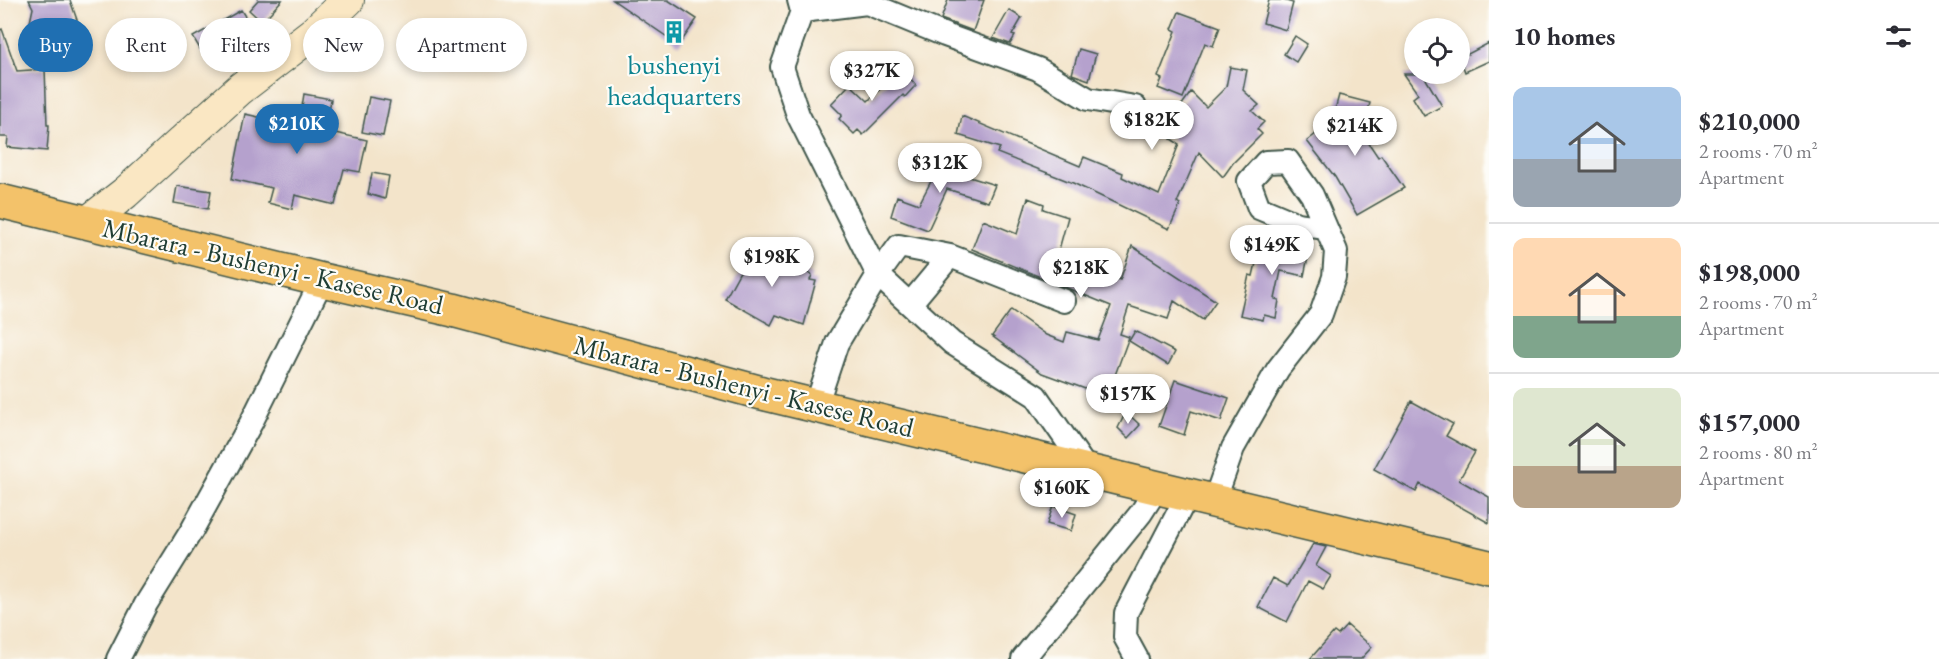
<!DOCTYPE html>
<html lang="en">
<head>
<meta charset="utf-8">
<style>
	body { margin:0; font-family:"EB Garamond",serif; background:#f7f7f7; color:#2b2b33; height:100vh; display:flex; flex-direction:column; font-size:22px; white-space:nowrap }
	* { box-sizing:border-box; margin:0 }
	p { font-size:20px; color:#7c7c81 }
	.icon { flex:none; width:33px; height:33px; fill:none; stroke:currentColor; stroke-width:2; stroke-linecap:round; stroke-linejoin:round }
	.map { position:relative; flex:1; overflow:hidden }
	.details { display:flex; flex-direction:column; background:#fff; width:450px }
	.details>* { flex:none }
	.hud { position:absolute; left:18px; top:18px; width:570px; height:54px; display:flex; gap:12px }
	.fabs { position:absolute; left:1404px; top:18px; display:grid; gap:12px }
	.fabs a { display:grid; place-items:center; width:66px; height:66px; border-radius:50%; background:#fff; box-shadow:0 3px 9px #0003; font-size:30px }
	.price { position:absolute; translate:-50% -51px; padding:0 14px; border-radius:21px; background:#fff; color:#222; font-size:20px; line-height:39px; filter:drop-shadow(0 2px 3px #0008) }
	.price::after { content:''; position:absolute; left:50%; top:36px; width:18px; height:14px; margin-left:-9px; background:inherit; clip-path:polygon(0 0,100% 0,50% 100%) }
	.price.active { background:#1f6fb2; color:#fff }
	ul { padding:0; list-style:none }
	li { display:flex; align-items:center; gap:18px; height:150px; padding:0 24px }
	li+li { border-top:2px solid #e1e1e2 }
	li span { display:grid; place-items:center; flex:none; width:168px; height:120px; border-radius:12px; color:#555 }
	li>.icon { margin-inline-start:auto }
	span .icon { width:72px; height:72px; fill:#fffc; stroke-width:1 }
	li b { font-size:26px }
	h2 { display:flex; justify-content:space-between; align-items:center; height:72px; padding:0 24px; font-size:26px }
	.tag { padding:0 21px; border-radius:27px; background:#fff; box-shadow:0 3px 9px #0003; font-size:21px; line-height:54px }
	.tag.active { background:#1f6fb2; color:#fff }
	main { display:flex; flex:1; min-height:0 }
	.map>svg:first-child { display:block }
</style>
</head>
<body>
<main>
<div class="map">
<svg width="1489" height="659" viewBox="0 0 1489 659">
	<rect width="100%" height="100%" fill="#fdfcf7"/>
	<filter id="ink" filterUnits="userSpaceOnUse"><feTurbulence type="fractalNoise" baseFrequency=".0167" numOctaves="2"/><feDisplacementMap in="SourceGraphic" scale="12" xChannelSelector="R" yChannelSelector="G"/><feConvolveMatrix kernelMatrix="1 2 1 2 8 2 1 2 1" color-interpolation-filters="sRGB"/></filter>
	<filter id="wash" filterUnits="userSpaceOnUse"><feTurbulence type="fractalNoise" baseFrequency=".008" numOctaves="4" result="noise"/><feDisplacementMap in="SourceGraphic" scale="24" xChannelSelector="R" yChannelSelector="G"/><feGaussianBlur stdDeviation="1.35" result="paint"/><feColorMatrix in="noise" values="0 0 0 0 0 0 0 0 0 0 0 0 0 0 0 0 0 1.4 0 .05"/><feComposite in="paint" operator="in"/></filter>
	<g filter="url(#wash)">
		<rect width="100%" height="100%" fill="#f3e4ca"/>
		<g id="blocks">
			<path fill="#b5a1cd" d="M29,0h41l12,34 -31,11 -7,-21 -14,-2 3,-14z
				M258,0h24l-20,22 -13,-12z
				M613,0h55l29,19 -18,26z
				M948,0h36l-11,31 -32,-12z
				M1269,0h14l10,3 -7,27 -23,-7z
				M241,10l8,13 -31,17 2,5 -17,9 -10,-17z
				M1009,10l13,8 -10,17 3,1 -5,8 -17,-6z
				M1179,12l41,15 -7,19 -8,-3 -22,55 -25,-10 4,-9 -4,-2 18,-46 -4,-2z
				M2,29l15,42 28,-2 2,56h2l-2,26 -40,-4 1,-10h-8v-107z
				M1295,36l12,8 -11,18 -12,-8z
				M1489,43v18l-24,11 -5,-14z
				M1079,49l17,5 -7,26 -17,-6z
				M899,66l17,19 -11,12 -2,-2 -40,40 -5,-5 -4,4 -15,-15 3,-4 -11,-11 19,-20 18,17 22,-22 -2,-2z
				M1230,67l17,3 -4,20 16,15 -7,6 12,11 -7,7 5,5 -29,29 -10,14 -24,-25 -22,51 3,2 -11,24 -96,-46 -76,-30 3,-5 -42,-13 4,-19 118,50 4,-9 39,16 -1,4 37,18 20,-51 -8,-5 2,-2 -9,-7 27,-38 15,15 20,-20z
				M1404,74h19l19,32 -18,10 -11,-18 5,-4z
				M304,94l27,5 -5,32 41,9 -7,32 -16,-3 -9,36 -40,-10 -3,14 -24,-6 4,-15 -40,-9 13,-65 54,12z
				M1339,95l31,8 -8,30 16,24 3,-2 23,33 -47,27 -22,-38 -28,-36 25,-20z
				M369,97l21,4 -7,35 -21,-4z
				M943,153l17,21 35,11 -7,17 -41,-13 -19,41 -37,-14 6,-20 22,8 18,-34 -6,-6z
				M372,173l17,3 -4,23 -17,-5z
				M177,186l34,5 -3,18 -34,-6z
				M1028,198l16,6 -1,5 25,8 -10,36 13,5 -1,2 50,20 12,-34 84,55 -13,19 -29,-19 -6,18 -39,-13 -9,28 9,3 -22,60 -65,-24 -50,-37 19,-26 35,25 18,7 3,-10 31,8 13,-34 -139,-57 11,-29 34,14z
				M1262,237l48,10 -6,29 -23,-5 -6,28 4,1 -3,18 -12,-3 -1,5 -23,-5 9,-40 4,1z
				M755,244l57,31 -2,5 6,1 -12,44 -28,-10 -5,10 -46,-26z
				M1135,331l40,21 -7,13 -39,-24z
				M1175,380l54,18 -8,23 -30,-10 -7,24 -25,-9z
				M1411,401l42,23 -7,12 29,16 -16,28 30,17v26l-69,-39 -4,8 -42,-23z
				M1126,412l14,13 -12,13 -10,-10z
				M1053,506l23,8 -5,17 -24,-7z
				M1313,544l13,3 -10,19 15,10 -8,13 -15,-8 -21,41 -29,-15 15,-29 15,8z
				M1347,625l25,22 -11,12h-51l24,-27 4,3z"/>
		</g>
	</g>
	<g filter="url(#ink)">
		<use href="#blocks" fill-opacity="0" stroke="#3f564a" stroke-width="1.5"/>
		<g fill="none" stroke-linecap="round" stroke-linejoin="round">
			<g stroke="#3f564a" stroke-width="26">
				<path id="minor" d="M799,0l3,11 -20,56 16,48 80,160 74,68 84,53 52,75
					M802,11l65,-8 78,32 93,34 50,30 47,8
					M910,304l40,-48
					M816,406l21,-63 41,-68 21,-29 51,10 114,45
					M1214,502l19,-54 45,-79 43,-55 13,-37 2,-26 -24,-56 -24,-34 -22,1 -17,19 10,27 38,16 29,4
					M118,659l28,-55 46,-74 59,-107 71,-143
					M1023,659l118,-146 16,-25
					M1137,659l-12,-22 1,-24 61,-117"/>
			</g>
			<g stroke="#3f564a" stroke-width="34">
				<path id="secondary" d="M88,222l37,-29 115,-104 73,-56 35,-33"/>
			</g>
			<g stroke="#3f564a" stroke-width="36">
				<path id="primary" d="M0,201l322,79 131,30 309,83 727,174"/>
			</g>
			<use href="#minor" stroke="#fff" stroke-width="22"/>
			<use href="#secondary" stroke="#fae7c3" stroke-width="32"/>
			<use href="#primary" stroke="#f3c26a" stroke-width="33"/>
		</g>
	</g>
	<defs>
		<g id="building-bare" transform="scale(1.8)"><path d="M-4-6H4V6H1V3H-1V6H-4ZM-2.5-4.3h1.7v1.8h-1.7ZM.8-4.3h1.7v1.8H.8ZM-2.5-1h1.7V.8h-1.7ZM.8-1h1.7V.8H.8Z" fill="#0f9aa8" stroke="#fdfcf7" stroke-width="2.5" paint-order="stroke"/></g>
	</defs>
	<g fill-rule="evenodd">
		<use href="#building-bare" x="674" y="32"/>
	</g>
	<g text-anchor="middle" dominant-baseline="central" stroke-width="4.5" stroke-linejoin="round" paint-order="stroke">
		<g font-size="27" fill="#0d838f" stroke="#fdfcf7">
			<text x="674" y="64">bushenyi<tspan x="674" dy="31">headquarters</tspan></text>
		</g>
		<g font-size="27" fill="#1f3d34" stroke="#fdfcf7">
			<text transform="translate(273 266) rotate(13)">Mbarara - Bushenyi - Kasese Road</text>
			<text transform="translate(744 386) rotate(14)">Mbarara - Bushenyi - Kasese Road</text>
		</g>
	</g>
</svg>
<div class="fabs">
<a><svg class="icon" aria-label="locate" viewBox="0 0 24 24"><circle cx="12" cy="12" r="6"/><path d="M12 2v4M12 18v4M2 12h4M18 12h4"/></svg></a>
</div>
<b class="price" style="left:872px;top:102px">$327K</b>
<b class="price" style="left:1152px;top:151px">$182K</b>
<b class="price active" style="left:297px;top:155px">$210K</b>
<b class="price" style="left:1355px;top:157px">$214K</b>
<b class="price" style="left:940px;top:194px">$312K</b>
<b class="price" style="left:1272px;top:276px">$149K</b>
<b class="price" style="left:772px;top:288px">$198K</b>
<b class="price" style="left:1081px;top:299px">$218K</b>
<b class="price" style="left:1128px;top:425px">$157K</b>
<b class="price" style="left:1062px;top:519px">$160K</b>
<div class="hud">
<a class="tag active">Buy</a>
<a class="tag">Rent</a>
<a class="tag">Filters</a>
<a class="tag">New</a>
<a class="tag">Apartment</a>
</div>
</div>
<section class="details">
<h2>10 homes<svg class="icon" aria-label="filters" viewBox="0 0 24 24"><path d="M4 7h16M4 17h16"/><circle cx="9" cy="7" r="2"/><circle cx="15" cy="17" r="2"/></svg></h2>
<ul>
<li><span style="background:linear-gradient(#a9c7e8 60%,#9aa5b1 0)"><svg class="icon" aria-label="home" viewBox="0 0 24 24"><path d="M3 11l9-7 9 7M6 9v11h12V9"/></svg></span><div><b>$210,000</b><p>2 rooms · 70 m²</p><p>Apartment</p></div></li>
<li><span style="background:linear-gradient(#ffd9b3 65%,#7fa58c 0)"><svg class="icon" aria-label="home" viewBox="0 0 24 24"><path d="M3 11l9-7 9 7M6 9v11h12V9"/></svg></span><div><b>$198,000</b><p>2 rooms · 70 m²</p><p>Apartment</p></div></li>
<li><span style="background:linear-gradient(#dfe7d0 65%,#b9a48a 0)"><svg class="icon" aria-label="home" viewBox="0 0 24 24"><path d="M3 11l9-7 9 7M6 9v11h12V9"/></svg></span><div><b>$157,000</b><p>2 rooms · 80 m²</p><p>Apartment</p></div></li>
</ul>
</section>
</main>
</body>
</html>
